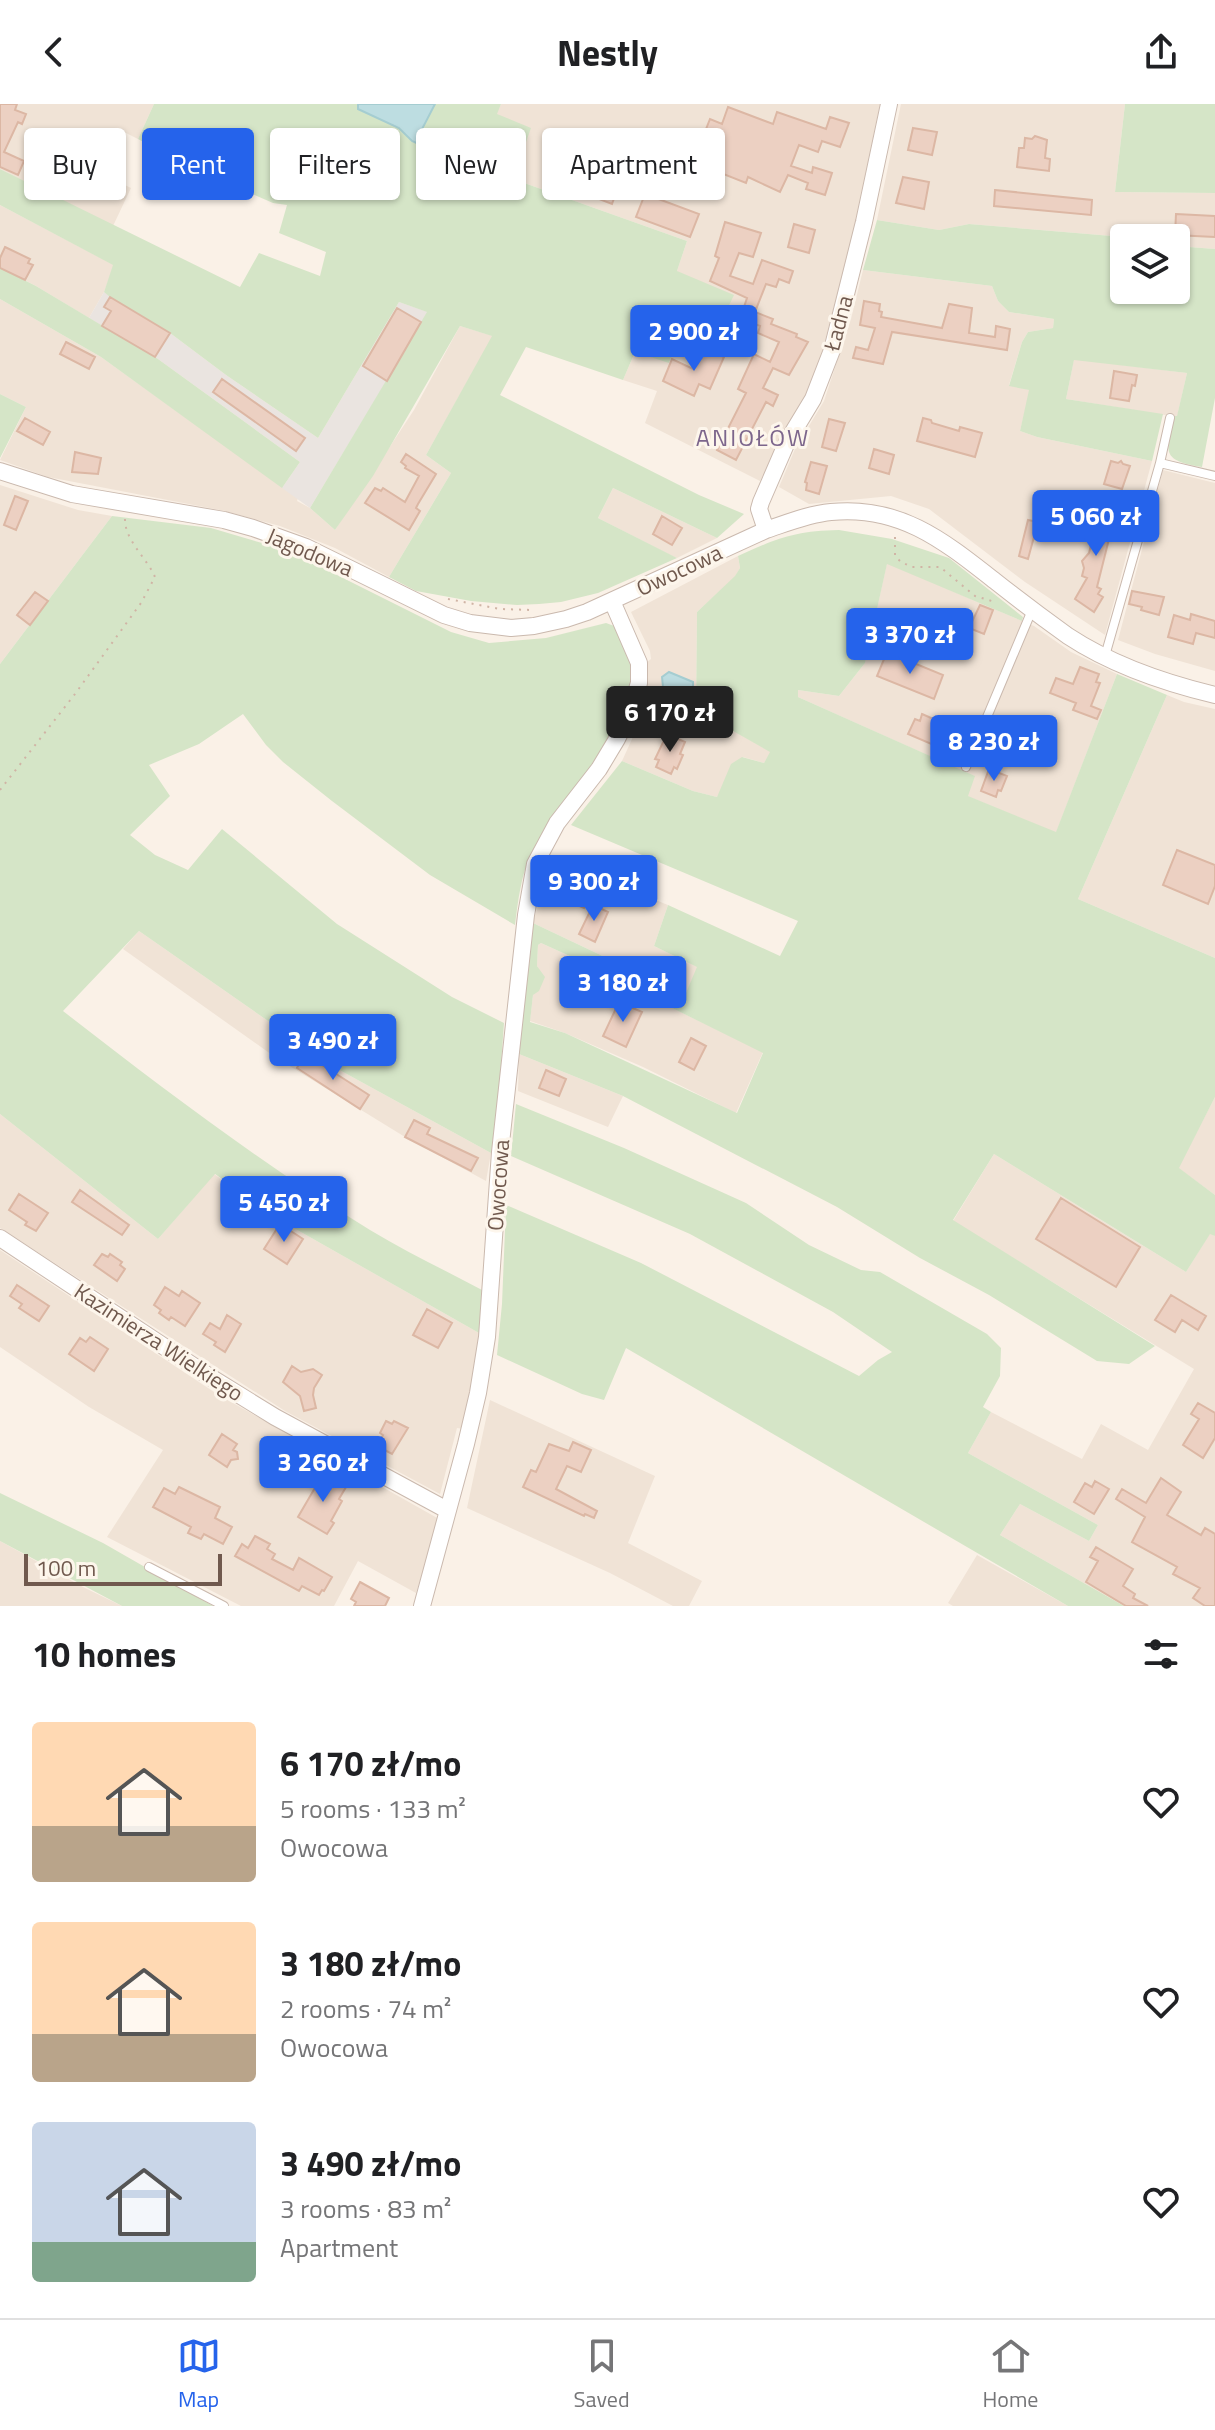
<!DOCTYPE html>
<html lang="en">
<head>
<meta charset="utf-8">
<style>
	body { margin:0; font-family:"Titillium Web",sans-serif; background:#f6f6f6; color:#202124; height:100vh; display:flex; flex-direction:column; font-size:30px; white-space:nowrap }
	* { box-sizing:border-box; margin:0 }
	p { font-size:26px; color:#757577 }
	.icon { flex:none; width:44px; height:44px; fill:none; stroke:currentColor; stroke-width:2; stroke-linecap:round; stroke-linejoin:round }
	.map { position:relative; height:1502px; overflow:hidden }
	.drawer { display:flex; flex-direction:column; background:#fff; flex:1 }
	.drawer>* { flex:none }
	.hud { position:absolute; left:24px; top:24px; width:800px; height:72px; display:flex; gap:16px }
	.controls { position:absolute; left:1110px; top:120px; display:grid; gap:16px }
	.controls a { display:grid; place-items:center; width:80px; height:80px; border-radius:8px; background:#fff; box-shadow:0 2px 6px #0004; font-size:40px }
	.scale { position:absolute; left:24px; bottom:20px; width:198px; box-sizing:border-box; padding-left:8px; border:4px solid #70594e; border-top:0; font-size:22px; line-height:28px; white-space:nowrap; color:#70594e; -webkit-text-stroke:6px #fdf6ec; paint-order:stroke }
	.price { position:absolute; translate:-50% -68px; padding:0 18px; border-radius:8px; background:#2563eb; color:#fff; font-size:26px; line-height:52px; filter:drop-shadow(0 2px 4px #0008) }
	.price::after { content:''; position:absolute; left:50%; top:48px; width:24px; height:18px; margin-left:-12px; background:inherit; clip-path:polygon(0 0,100% 0,50% 100%) }
	.price.current { background:#222; color:#fff }
	ul { padding:0; list-style:none }
	li { display:flex; align-items:center; gap:24px; height:200px; padding:0 32px }
	li span { display:grid; place-items:center; flex:none; width:224px; height:160px; border-radius:8px; color:#555 }
	li>.icon { margin-inline-start:auto }
	span .icon { width:96px; height:96px; fill:#fffc; stroke-width:1 }
	li b { font-size:34px }
	h2 { display:flex; justify-content:space-between; align-items:center; height:96px; padding:0 32px; font-size:34px }
	.pill { padding:0 28px; border-radius:8px; background:#fff; box-shadow:0 2px 6px #0004; font-size:28px; line-height:72px }
	.pill.current { background:#2563eb; color:#fff }
	header { display:flex; justify-content:space-between; align-items:center; height:104px; padding:0 32px; background:#fff; font-size:36px; font-weight:700 }
	.tab-bar { display:flex; justify-content:space-around; align-items:center; height:112px; border-top:2px solid #e0e0e0; background:#fff; font-size:22px; color:#757577 }
	.tab-bar a { display:grid; justify-items:center; gap:4px }
	.tab-bar .current { color:#2563eb }
	.map>svg:first-child { display:block }
</style>
</head>
<body>
<header><svg class="icon" aria-label="back" viewBox="0 0 24 24"><path d="M15 5l-7 7 7 7"/></svg>Nestly<svg class="icon" aria-label="share" viewBox="0 0 24 24"><path d="M12 15V3M7 8l5-5 5 5M5 13v7h14v-7"/></svg></header>
<div class="map">
<svg width="1215" height="1502" viewBox="0 0 1215 1502">
	<rect width="100%" height="100%" fill="#faf1e7"/>
	<path fill="#f0e3d6" d="M0,0h154l-16,35 -22,-11 -12,23 10,6 -9,18 26,13 -18,38 -113,-57z
		M501,0h379l-26,125 -39,150 -55,102 -115,-58 12,-32 -34,-11 12,-28 34,10 9,-26 36,-16 7,2 -44,-51 10,-30 -174,-62 -17,-65z
		M901,0h224l-10,88 100,1v56l-39,-3v-8h-52v3l-12,-5 -143,-12 -30,6 -62,-10z
		M0,101l114,60 -10,27 -15,26 -53,-32 -36,-18z
		M863,166l129,16 6,15 11,11 45,7 -1,9 -25,4 -6,10 -13,43 21,5 -10,41 17,6 115,24 -47,174 -80,-53 -96,-73 -38,-13 -82,8 -30,-17 16,-38 29,-48 27,-82z
		M0,195l101,58 197,141 -1,3 13,7 25,22 79,-120 46,-84 33,10 -67,119 25,18 -62,104 -54,-29 -55,-22 -55,-15 -177,-34 -48,-17 26,-53 -26,-13z
		M1074,255l113,14 -10,44 -111,-18z
		M1163,366l52,13v188l-60,-17 -37,-14z
		M0,381l78,25 34,6 -112,148z
		M613,384l104,50 -40,20 -7,-3 -72,-37z
		M738,452l2,12 -5,9 -38,35 -1,97 75,43 -7,11 -21,-6 -26,40 -24,-6 -71,-30 25,-55v-44l4,-3 -1,-8 -19,-39z
		M887,459l147,63 37,26 46,22 -61,159 -89,-37 7,-20 -176,-79v-7l41,6 26,-33z
		M1167,591l17,7 31,7v249l-137,-59z
		M551,754l117,47 -14,41 44,21 -13,28 -152,-72z
		M139,827l195,136 157,86 -5,28 -81,-44 -130,-80 -152,-108z
		M541,839l110,50 7,8 105,51 -27,61 -93,-46 -78,-34 -35,-12 3,-26 7,-23 -3,-6 1,-21z
		M519,950l104,42 -15,31 -90,-36z
		M1215,993v98l-37,-27z
		M0,1010l158,125 56,-65 78,53 187,106 -15,96 -7,-1 -17,66 -155,-83 -285,-183z
		M994,1050l192,118 24,-39 5,3v370h-91l-124,-71 20,-31 69,37 9,-16 -130,-72 23,-41 91,47 19,-35 47,26 46,-81 -241,-148z
		M0,1146l217,144 222,125 -23,74 -58,-32 -24,45h-93l-134,-69 56,-87 -74,-43 -89,-60z
		M490,1296l165,76 -27,67 74,38 -13,25h-16l-63,-33 -143,-65z
		M0,1437l83,46 39,19h-122z
		M977,1451l91,51h-115l-5,-3z"/>
	<path fill="#eae4e0" d="M104,188l66,41 56,42 92,63 81,-136 29,10 -118,196 -28,-20 18,-26 -142,-103 -69,-41z"/>
	<path fill="#d5e5c7" fill-rule="evenodd" d="M154,0h204v5l41,19 13,13 9,4 4,-3 -4,-11 14,-27h66l-4,10 34,14 -18,51 174,62 -10,30 57,24 -13,27 -7,-2 -13,25 -23,-9 -9,27 -34,-11 -12,28 -97,-33 -26,48 199,100 45,19 -27,24 -104,-50 -15,30 79,40 -79,35 -37,9 -22,2 -22,1 -46,-4 -55,-10 -27,-14 62,-104 -25,-18 66,-119 -32,-10 -87,150 -38,54 -25,-22 117,-196 -28,-10 -81,136 -92,-63 -56,-42 -60,-36 -6,-5 9,-27 -113,-60v-36l240,118 19,-34 61,23 6,-24 -47,-19 8,-28 -14,-2 -92,-40 -43,-24z
		M1125,0h90v89l-100,-1z
		M877,116l62,10 30,-6 143,12 12,5v49h52v-44l39,3v149l-13,69c-42,-7 -36,-15 -28,-51h3l10,-43 -113,-13 -8,39 97,15 -11,47 -115,-24 -17,-6 9,-41 -20,-4 13,-44 6,-10 25,-4 1,-9 -45,-7 -11,-11 -6,-15 -129,-16z
		M0,164l36,18 122,73 142,103 -18,26 -181,-131 -101,-58z
		M0,290l26,13 -26,51z
		M112,412l99,12 51,15 37,13 152,76 38,11 57,-5 60,-15 11,4c4,11 12,23 13,34 9,75 -70,131 -99,193 -10,21 -13,47 -16,71l-85,-50 -98,-74 -49,-39 -17,-17 -23,-31 -44,30 -50,21 21,31 -40,39 25,20 33,15 34,-41 115,95 115,73 52,26 -5,70 -8,60 -157,-86 -195,-136 -76,80c99,77 199,153 307,219 36,22 75,40 112,60l-3,43 -187,-106 -77,-53 -57,65 -158,-125v-450z
		M839,426l53,9 57,19 74,59 -1,4 -135,-57 -22,99 -26,33 -41,-6v7l177,79 -7,20 88,36 61,-158 50,21 -89,204 137,59v139l-36,71 36,27v41l-5,-2 -24,38 -192,-118 -41,66 202,126 -26,18 -32,-3 -108,-66 -69,-37 -83,-51 -214,-111 -104,-42 1,-35 13,-96 152,72 12,-28 -43,-21 14,-41 112,51 18,-35 -227,-96 51,-64 71,30 24,6 14,-33 11,-7 22,6 6,-11 -74,-42 1,-98 38,-36 5,-8 -2,-12c40,-18 56,-25 101,-26zM541,839l110,50 7,8 105,52 -26,60 -172,-80 -35,-11 3,-27 6,-4 6,-14 -8,-11 1,-21z
		M516,1000l108,44 122,55 63,42 52,25 19,2 107,62 14,14 -1,28 -17,31 8,5 -23,41 130,72 -9,16 -69,-37 -20,31 124,71h-56l-442,-258 -22,52 -22,-6 -85,-39 5,-51 4,-99 135,58 218,113 19,-16 14,-8 -59,-40 -143,-78 -179,-78z
		M0,1389l103,50 110,63h-91l-122,-65z"/>
	<path fill="#bddde1" stroke="#a5cdd1" stroke-width="2" d="M358,0h77l-14,27 4,11 -4,3 -9,-4 -13,-13 -41,-19z
		M669,568l24,10v14l-8,13 -5,-2 1,-10 -18,-10 -1,-10z"/>
	<path fill="#ecd0c2" stroke="#dcb7a4" stroke-width="2" d="M0,0h17l-2,6 11,4 -4,10 -4,-2 -14,30 20,9 -6,14 -18,-8z
		M728,3l45,17 4,-12 49,17 4,-12 19,6 -9,24 -18,-6 -4,11 -19,-7 -8,21 21,7 1,-6 19,6 -7,22 -19,-6 2,-6 -20,-8 -8,17 -32,-15 -2,6 -53,-21 17,-43 12,5z
		M913,24l24,4 -5,23 -24,-5z
		M1035,32l12,4 -2,18 5,1 -1,12 -32,-4 2,-19h5l1,-10 7,1z
		M597,60l17,3 9,6 -11,31 -26,-10z
		M903,73l26,5 -5,27 -28,-6z
		M995,86l97,10 -1,15 -97,-9z
		M645,90l54,20 -9,23 -54,-20z
		M1176,110l39,2v21l-40,-2z
		M725,118l36,11 -8,24 -14,-4 -9,23 23,8 9,-24 31,11 -4,12 -10,-4 -3,8 -10,-3 -11,28 18,7 -2,5 26,10 -1,3 12,5 -19,33 -16,-7 -10,20 15,7 -5,11 -7,-4 -30,58 -19,-10 29,-57 -8,-4 16,-35 16,8 9,-20 -21,-9 2,-7 -20,-7 7,-21 -37,-17 9,-23 -4,-2z
		M794,120l21,6 -6,23 -21,-6z
		M5,143l25,12 -2,4 5,2 -8,15 -25,-12v-10z
		M110,193l60,36 -15,24 -53,-31 9,-15 -7,-4z
		M864,197l16,3 -1,7 3,1 -1,5 61,11 7,-24 23,4 -3,25 26,4 1,-11 14,3 -3,21 -115,-18 -9,32 -30,-6 3,-11 12,3 7,-22 -15,-3z
		M397,204l24,14 -34,59 -24,-15z
		M66,238l29,15 -6,12 -29,-15z
		M705,245l19,8 -14,32 -11,-5 -5,12 -31,-15 9,-22 21,10z
		M1114,267l23,4 -2,11 -3,-1 -3,16 -19,-3z
		M222,275l83,59 -9,13 -83,-59z
		M25,314l25,14 -7,13 -26,-14z
		M923,314l8,2 1,3 27,8 1,-4 22,6 -7,24 -58,-16z
		M829,315l16,4 -9,28 -14,-4z
		M874,345l20,6 -5,19 -20,-6z
		M75,348l26,6 -3,16 -26,-2z
		M406,350l30,20 -18,30 -2,4 4,3 -11,19 -44,-27 10,-15 6,3 2,-3 22,14 14,-26 -14,-8 1,-2 -5,-4z
		M1111,357l7,2 3,-2 2,3 7,2 -8,23 -18,-5z
		M811,358l16,4 -8,28 -13,-4 1,-7 -2,-1z
		M15,392l13,5 -12,29 -12,-5z
		M1099,403l17,4 -19,76 4,2 -3,5 5,3 -9,15 -19,-13 12,-21 -5,-2 2,-8 -2,-7 7,-8 6,-24 -5,-1 3,-12h3z
		M662,412l20,12 -10,17 -19,-11z
		M1028,416l10,2 -10,37 -9,-3z
		M1132,487l32,6 -5,18 -18,-5 1,-3 -13,-3z
		M35,488l13,9 -18,24 -13,-10z
		M980,501l13,5 -9,24 -15,-6z
		M1191,510l24,7v17l-19,-5 -3,11 -25,-7 6,-22 16,5z
		M887,548l56,23 -9,24 -57,-23z
		M1080,563l19,7 -3,8 4,1 -9,23 10,4 -4,9 -24,-9 3,-7 -26,-10 6,-15 17,6z
		M922,610l16,7 -5,11 8,3 -5,11 -28,-12 7,-15 5,2z
		M667,630l18,8 -5,12 3,1 -6,14 -3,-2 -3,7 -15,-7 3,-7 -4,-1z
		M989,665l18,7 -6,15 -3,-1 -2,7 -15,-6z
		M1177,746l38,15v21l-7,18 -45,-19z
		M569,773l19,8 -3,7 5,2 -6,14 -24,-10z
		M593,801l15,7 -13,30 -16,-8z
		M599,864l22,10 -7,14 -21,-10z
		M619,898l23,10 -16,35 -23,-11z
		M691,934l15,8 -12,24 -15,-8z
		M305,950l64,41 -9,14 -63,-41z
		M546,966l20,9 -7,17 -20,-8z
		M414,1016l16,8 -3,6 51,24 -7,13 -66,-34z
		M80,1086l49,35 -7,10 -50,-33z
		M19,1090l29,19 -12,18 -11,-6 2,-3 -18,-12z
		M1061,1094l79,49 -24,40 -80,-48z
		M280,1120l23,15 -16,25 -23,-15z
		M102,1150l6,3 2,-3 12,8 -2,3 5,4 -8,12 -23,-16z
		M17,1181l32,21 -10,15 -20,-13 3,-4 -12,-8z
		M165,1183l14,9 3,-5 18,12 -15,23 -14,-9 -2,3 -10,-7 2,-3 -7,-5z
		M1171,1191l35,21 -8,14 -16,-10 -7,12 -20,-12z
		M427,1205l25,14 -14,25 -25,-13z
		M227,1211l14,9 -16,28 -11,-7 2,-3 -13,-8 7,-11 10,6z
		M90,1233l18,12 -14,22 -25,-17 11,-16 6,4z
		M292,1262l9,6 12,-3 9,6 -8,13 -1,7 3,13 -12,3 -4,-15 -17,-14z
		M1198,1299l17,10v25l-12,20 -20,-13 16,-26 -8,-5z
		M386,1317l6,3 2,-3 14,7 -16,26 -15,-8 6,-11 -3,-2z
		M222,1330l15,10 -4,6 4,2 1,7 -7,1 -4,7 -18,-12z
		M573,1338l18,8 -10,22 -14,-6 -11,23 41,22 -3,7 -9,-4 -1,2 -61,-29 8,-17 5,2 13,-28 20,7z
		M323,1370l23,13 -7,12 3,2 -11,20 3,2 -7,11 -29,-17z
		M1161,1374l20,14 -14,23 34,20 4,-7 10,6v72h-10l-12,-8 7,-10 -27,-14 4,-7 -45,-25 13,-25 -29,-18 6,-10 24,14z
		M1095,1377l14,8 -15,25 -20,-12 11,-19 7,4z
		M179,1383l41,20 -5,11 17,9 -9,17 -19,-10 -3,5 -13,-6 3,-6 -38,-20 11,-19 11,6z
		M255,1432l15,8 -3,5 8,5 -3,5 21,11 6,-12 33,19 -8,14 -2,-1 -3,5 -17,-9 -3,5 -64,-35 7,-12 6,4z
		M1096,1443l37,22 -10,17 12,8 -2,4 15,8h-22l-40,-24 12,-21 -8,-4z
		M360,1478l29,16 -4,8h-31l2,-4 -5,-3z"/>
	<g fill="none" stroke-linecap="round" stroke-linejoin="round">
		<g stroke="#cab9ae" stroke-width="10">
			<path id="lane" d="M1160,359l55,13
				M1105,552l55,-193 10,-45
				M966,663l66,-157
				M149,1463l75,39"/>
		</g>
		<g stroke="#cab9ae" stroke-width="18">
			<path id="street" d="M0,367l72,23 152,26 29,8 53,19 138,68 26,8 41,5 23,-2 32,-7 21,-7 179,-82c21,-7 43,-16 65,-18 69,-7 113,29 164,69 24,19 48,37 73,55 44,29 97,47 147,59
				M766,426l-7,-21 2,-7 26,-60 26,-43 19,-49 32,-128 25,-118
				M0,1134l207,137 68,42 172,93
				M422,1502l44,-162 12,-51 9,-56 13,-185 26,-237 9,-51 22,-41 42,-54 18,-30 12,-24 10,-32v-20l-27,-62"/>
		</g>
		<path stroke="#d0b4a5" stroke-width="2" stroke-dasharray="2 6" stroke-linecap="butt" d="M895,433v19l6,6 11,5h28l35,29 20,6
			M448,495l52,10 33,1
			M0,686l75,-96 66,-91 14,-26c-8,-19 -31,-37 -30,-59"/>
		<use href="#lane" stroke="#fff" stroke-width="8"/>
		<use href="#street" stroke="#fff" stroke-width="16"/>
	</g>
	<g text-anchor="middle" dominant-baseline="central" stroke-width="6" stroke-linejoin="round" paint-order="stroke">
		<g font-size="22" fill="#70594e" stroke="#fdf6ec">
			<text transform="translate(838 219) rotate(-75)">Ładna</text>
			<text transform="translate(310 448) rotate(23)">Jagodowa</text>
			<text transform="translate(679 466) rotate(-25)">Owocowa</text>
			<text transform="translate(498 1081) rotate(-86)">Owocowa</text>
			<text transform="translate(159 1238) rotate(33)">Kazimierza Wielkiego</text>
		</g>
		<g font-size="24" letter-spacing="2" fill="#7d668c" stroke="#fdf6ec">
			<text x="753" y="333">ANIOŁÓW</text>
		</g>
	</g>
</svg>
<div class="controls">
<a><svg class="icon" aria-label="layers" viewBox="0 0 24 24"><path d="M12 4l9 5-9 5-9-5zM3 14l9 5 9-5"/></svg></a>
</div>
<div class="scale">100 m</div>
<b class="price" style="left:694px;top:269px">2 900 zł</b>
<b class="price" style="left:1096px;top:454px">5 060 zł</b>
<b class="price" style="left:910px;top:572px">3 370 zł</b>
<b class="price current" style="left:670px;top:650px">6 170 zł</b>
<b class="price" style="left:994px;top:679px">8 230 zł</b>
<b class="price" style="left:594px;top:819px">9 300 zł</b>
<b class="price" style="left:623px;top:920px">3 180 zł</b>
<b class="price" style="left:333px;top:978px">3 490 zł</b>
<b class="price" style="left:284px;top:1140px">5 450 zł</b>
<b class="price" style="left:323px;top:1400px">3 260 zł</b>
<div class="hud">
<a class="pill">Buy</a>
<a class="pill current">Rent</a>
<a class="pill">Filters</a>
<a class="pill">New</a>
<a class="pill">Apartment</a>
</div>
</div>
<section class="drawer">
<h2>10 homes<svg class="icon" aria-label="filters" viewBox="0 0 24 24"><path d="M4 7h16M4 17h16"/><circle cx="9" cy="7" r="2"/><circle cx="15" cy="17" r="2"/></svg></h2>
<ul>
<li><span style="background:linear-gradient(#ffd9b3 65%,#b9a48a 0)"><svg class="icon" aria-label="home" viewBox="0 0 24 24"><path d="M3 11l9-7 9 7M6 9v11h12V9"/></svg></span><div><b>6 170 zł/mo</b><p>5 rooms · 133 m²</p><p>Owocowa</p></div><svg class="icon" aria-label="heart" viewBox="0 0 24 24"><path d="M12 20l-8-8c-3-5 5-10 8-4 3-6 11-1 8 4z"/></svg></li>
<li><span style="background:linear-gradient(#ffd9b3 70%,#b9a48a 0)"><svg class="icon" aria-label="home" viewBox="0 0 24 24"><path d="M3 11l9-7 9 7M6 9v11h12V9"/></svg></span><div><b>3 180 zł/mo</b><p>2 rooms · 74 m²</p><p>Owocowa</p></div><svg class="icon" aria-label="heart" viewBox="0 0 24 24"><path d="M12 20l-8-8c-3-5 5-10 8-4 3-6 11-1 8 4z"/></svg></li>
<li><span style="background:linear-gradient(#c9d6e8 75%,#7fa58c 0)"><svg class="icon" aria-label="home" viewBox="0 0 24 24"><path d="M3 11l9-7 9 7M6 9v11h12V9"/></svg></span><div><b>3 490 zł/mo</b><p>3 rooms · 83 m²</p><p>Apartment</p></div><svg class="icon" aria-label="heart" viewBox="0 0 24 24"><path d="M12 20l-8-8c-3-5 5-10 8-4 3-6 11-1 8 4z"/></svg></li>
</ul>
</section>
<nav class="tab-bar">
<a class="current"><svg class="icon" aria-label="map" viewBox="0 0 24 24"><path d="M3 6l6-2 6 2 6-2v14l-6 2-6-2-6 2zM9 4v14M15 6v14"/></svg>Map</a>
<a><svg class="icon" aria-label="saved" viewBox="0 0 24 24"><path d="M7 4h10v16l-5-4-5 4z"/></svg>Saved</a>
<a><svg class="icon" aria-label="home" viewBox="0 0 24 24"><path d="M3 11l9-7 9 7M6 9v11h12V9"/></svg>Home</a>
</nav>
</body>
</html>
